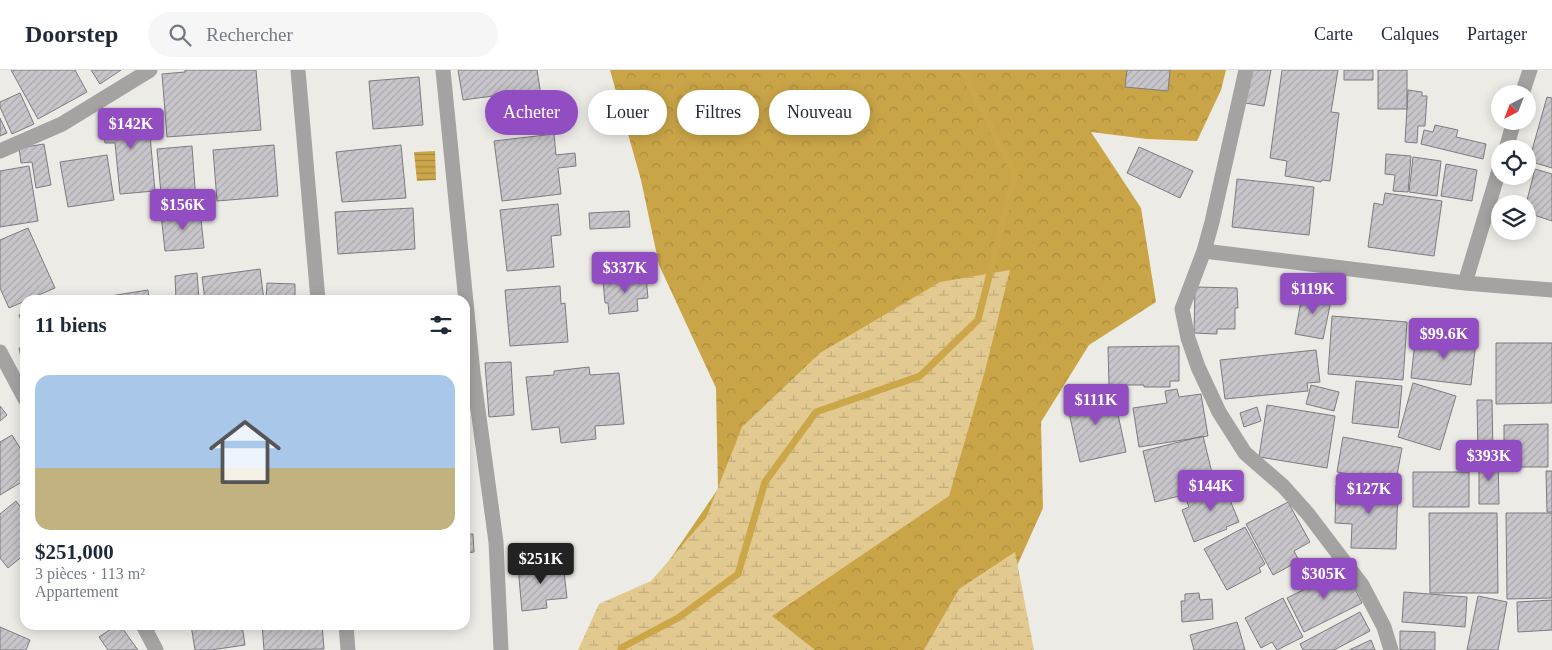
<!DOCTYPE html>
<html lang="fr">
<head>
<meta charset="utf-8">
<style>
	body { margin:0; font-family:"Times New Roman",serif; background:#f6f6f7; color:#1f2937; height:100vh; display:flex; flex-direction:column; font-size:19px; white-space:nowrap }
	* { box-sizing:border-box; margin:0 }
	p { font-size:16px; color:#747a83 }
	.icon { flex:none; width:28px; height:28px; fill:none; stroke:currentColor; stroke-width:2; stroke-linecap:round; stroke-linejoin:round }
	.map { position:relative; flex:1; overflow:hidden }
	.details { position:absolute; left:20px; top:225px; width:450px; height:335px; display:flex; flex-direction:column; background:#fff; border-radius:15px; box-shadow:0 2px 12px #0003 }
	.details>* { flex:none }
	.hud { position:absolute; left:485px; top:20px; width:475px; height:45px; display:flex; gap:10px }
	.needle { width:32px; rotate:222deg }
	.tools { position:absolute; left:1491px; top:15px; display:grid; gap:10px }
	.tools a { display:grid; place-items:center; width:45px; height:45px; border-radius:50%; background:#fff; box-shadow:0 2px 12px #0003; font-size:25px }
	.price { position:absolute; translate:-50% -42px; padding:0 11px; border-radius:5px; background:#914dc1; color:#fff; font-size:16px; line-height:32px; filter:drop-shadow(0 1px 2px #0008) }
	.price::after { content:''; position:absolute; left:50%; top:30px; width:15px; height:11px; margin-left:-8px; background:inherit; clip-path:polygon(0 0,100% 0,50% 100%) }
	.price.active { background:#222; color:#fff }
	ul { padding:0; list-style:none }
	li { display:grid; align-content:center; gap:10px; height:265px; padding:0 15px }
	li span { display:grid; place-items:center; height:155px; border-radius:15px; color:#555 }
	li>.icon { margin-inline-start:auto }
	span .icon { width:90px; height:90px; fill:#fffc; stroke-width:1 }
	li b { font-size:21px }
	h2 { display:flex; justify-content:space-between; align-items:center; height:60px; padding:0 15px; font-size:21px }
	.pill { padding:0 18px; border-radius:22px; background:#fff; box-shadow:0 2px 12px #0003; font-size:18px; line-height:45px }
	.pill.active { background:#914dc1; color:#fff }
	header { display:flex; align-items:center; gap:30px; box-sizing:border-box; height:70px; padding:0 25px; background:#fff; border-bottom:1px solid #e0e1e3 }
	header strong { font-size:24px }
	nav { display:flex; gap:28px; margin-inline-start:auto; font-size:18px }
	.search { width:350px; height:45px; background:#f6f6f7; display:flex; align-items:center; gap:12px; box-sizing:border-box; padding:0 18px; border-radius:28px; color:#747a83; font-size:19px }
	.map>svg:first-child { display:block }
</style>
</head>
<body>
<header>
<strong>Doorstep</strong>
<div class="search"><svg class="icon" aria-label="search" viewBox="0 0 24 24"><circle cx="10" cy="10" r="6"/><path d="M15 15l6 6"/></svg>Rechercher</div>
<nav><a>Carte</a><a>Calques</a><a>Partager</a></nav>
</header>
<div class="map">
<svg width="1552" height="580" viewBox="0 0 1552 580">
	<defs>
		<pattern id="forest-crowns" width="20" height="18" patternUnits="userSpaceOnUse" patternTransform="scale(1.25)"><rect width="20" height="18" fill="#c9a547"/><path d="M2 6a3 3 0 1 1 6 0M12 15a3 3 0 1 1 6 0" fill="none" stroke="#ac8d3d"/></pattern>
		<pattern id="wetland-marsh" width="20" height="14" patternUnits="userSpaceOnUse" patternTransform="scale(1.25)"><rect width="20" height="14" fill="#e2c990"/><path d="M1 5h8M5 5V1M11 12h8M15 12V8" fill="none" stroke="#c1ac7b"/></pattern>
		<pattern id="water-rules" width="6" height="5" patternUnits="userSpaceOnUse" patternTransform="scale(1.25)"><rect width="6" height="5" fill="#cba749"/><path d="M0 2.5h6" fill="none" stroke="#a4873c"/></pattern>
		<pattern id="building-hatch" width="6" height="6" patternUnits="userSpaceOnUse" patternTransform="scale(1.25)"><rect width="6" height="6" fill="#c8c6ca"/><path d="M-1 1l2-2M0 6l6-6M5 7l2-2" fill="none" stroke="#aba9ad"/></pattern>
	</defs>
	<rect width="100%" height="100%" fill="#edebe6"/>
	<path fill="url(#forest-crowns)" d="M610,0h616l-5,20 -24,51 -50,-2 -56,-7 50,76 15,94 -67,43 -48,77 2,86 -64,142h-338l2,-51 75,-110 -2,-101 -57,-123 -18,-85z"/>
	<path fill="url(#wetland-marsh)" d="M1010,200l-25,101 -36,125 -177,120 43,34h-237l21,-46 52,-23 55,-63 36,-91 78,-74 120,-71z
		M1015,482l19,98h-110l35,-61z"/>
	<path fill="url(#water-rules)" d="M435,81l1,29 -19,1 -3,-29z"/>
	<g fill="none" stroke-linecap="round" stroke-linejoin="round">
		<path stroke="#cba749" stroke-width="7" d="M621,580v-2l57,-30 60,-44 27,-92 51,-70 104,-36 58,-56 37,-146 -53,-104"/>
	</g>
	<path fill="url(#building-hatch)" stroke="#7d7b7f" d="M11,0h64l12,22 -49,27z
		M91,0h30l-21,14z
		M185,0h71l5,60 -94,7 -5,-63 23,-2z
		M458,0h79l8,51 -30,5v-2l-17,2 -5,-30 -30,4z
		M1127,0h43l-2,21 -43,-4z
		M1251,0h20l-7,36 -19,-3z
		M1282,0h56l-7,42 8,1 -9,68 -8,-1 -1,2 -36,-6 2,-15 -17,-3z
		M1344,0h29v10h-29z
		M1378,0h29v39h-29z
		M419,7l4,48 -50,4 -4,-48z
		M1408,20l14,2v4h5l-2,30h-7l-1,17 -12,-1z
		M20,23l14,31 -22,10 -12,-27v-5z
		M1547,27l5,1v70l-23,-7z
		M125,42v3l23,-2 7,78 -35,3 -5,-51h-10l-3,-30z
		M0,48l7,15 -7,3z
		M1435,55l23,5 -2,7 30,7 -3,15 -62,-15 3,-14 9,2z
		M554,64l2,21 19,-2 1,13 -18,2 3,26 -59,7 -8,-60z
		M44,74l7,41 -15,3 -4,-26 -11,1 -2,-15z
		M274,75l4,51 -61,5 -4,-51z
		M401,75l5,53 -64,4 -6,-50z
		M192,76l4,56 -34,3 -5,-56z
		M1139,77l54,24 -13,27 -53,-25z
		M1386,84l25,2 -3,36 -15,-1 2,-16 -10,-1z
		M107,85l7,45 -46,7 -8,-45z
		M1413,87l28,4 -4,35 -28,-4z
		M1446,94l31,6 -5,31 -31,-5z
		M29,96l9,55 -38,6v-56z
		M1535,99l17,5v47l-24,-8v-9h-2z
		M1237,109l77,8 -5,48 -77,-8z
		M1385,123l57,8 -8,55 -66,-9 6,-44 9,2z
		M558,134l3,31 -10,1 3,31 -47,4 -7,-61z
		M413,138l2,41 -77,5 -3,-42z
		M200,140l4,38 -39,3 -4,-37z
		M629,141l1,16 -40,2 -1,-16z
		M28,158l27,60 -46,20 -9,-20v-48z
		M260,199l4,31h-59l-3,-23z
		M197,203l2,27h-23l-1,-24z
		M646,207l2,21 -11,1 1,12 -29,3 -1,-11h-3l-2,-22z
		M267,213l28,1v16h-29z
		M560,216l1,18 4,-1 3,39 -58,4 -5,-56z
		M1195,217l42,1 1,20h-3v21h-18v5l-23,-1z
		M148,220l1,10h-44l-1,-3z
		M1303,220l29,6 -9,43 -28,-5z
		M422,226v4h-40z
		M25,243v18l-6,-16z
		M1332,246l75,6 -4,58 -75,-6z
		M1430,265l46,6 -5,44 -60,-7 4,-36 14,1z
		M1496,273h56v60l-56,1z
		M1179,276v35h-9v6h-26v-2h-35l-1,-38z
		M25,277v27l-6,-26z
		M1316,280l4,32 -13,1 1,8 -83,8 -5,-39z
		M511,292l3,53 -25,2 -4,-54z
		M589,297l1,8 29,-2 5,51 -29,2 1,13 -35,4 -2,-16 -27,3 -6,-53 28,-2v-4z
		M1356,311l46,5 -4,42 -46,-5z
		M1413,313l43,13 -16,54 -42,-13z
		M1311,315l28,7 -5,19 -28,-7z
		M1177,319l2,8 22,-3 7,42 -69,11 -6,-39 34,-5 -2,-12z
		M1113,321l13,61 -46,10 -15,-67 12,-2 1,5z
		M1477,330h15l1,54 -15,1z
		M1267,335l68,11 -8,52 -68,-11z
		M0,336l7,9 -7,6z
		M1257,337l4,14 -17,6 -4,-14z
		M468,344l1,28h-4v-27z
		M1548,354v43h-44v-42z
		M12,365l13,21v24l-25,15v-53z
		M1203,366l10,41 -12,3 3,10 -49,12 -12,-51z
		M1343,367l59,11 -6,32 -36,-7 -1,3 -22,-4z
		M1479,389h19l1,45h-20z
		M1546,401h6v41h-5z
		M1413,402h56v35h-56z
		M1231,411l6,16 -7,3 9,22 -13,5 1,2 -33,13 -12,-32 7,-3 -3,-8z
		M1336,415l62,2 -2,62 -45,-1 1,-24 -17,-1z
		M465,423h1l1,34h-2z
		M16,431l9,12v41l-17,14 -8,-10v-44z
		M1288,432l22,40 -16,9 5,10 -26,14 -27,-51z
		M1429,443h68l1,80h-68z
		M1506,443h46v85l-45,1z
		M1245,457l20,37 -6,4 2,4 -34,18 -23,-41z
		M465,464h8l1,18 -9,1z
		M563,493l4,35 -21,2 1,8 -25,3 -4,-44z
		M1345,499l17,34 -58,29 -17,-34z
		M1404,522l63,5 -2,30 -63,-5z
		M1199,523l1,7 12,-1 1,20 -31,3 -1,-21h4v-7z
		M1478,526l29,6 -9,48h-31z
		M1283,528l20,39 -26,13 -5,-8 -11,6 -16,-30z
		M1552,530v30l-34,2 -1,-30z
		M1360,542l10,19 -36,19h-31l-3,-6z
		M1237,552l8,28h-51l-4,-15z
		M117,555h3l18,25h-30l-9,-13z
		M191,555h51l3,20 -34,5h-16z
		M262,555h60l2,24 -60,1z
		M411,555h48v1l-47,3z
		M0,557l30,13 -4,10h-26z
		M1400,561l35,1v18h-35z
		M1371,570l4,10h-26z"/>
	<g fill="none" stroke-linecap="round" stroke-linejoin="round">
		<path stroke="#a4a3a1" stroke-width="15" d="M298,0l20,230
			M443,0l30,303 23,169 5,108
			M1246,0l-34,152 -8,29 -22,58 6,29 10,29 21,45 26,41 38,33 25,28 54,71 22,42 7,23
			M1522,24l8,-24
			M1506,79l8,-28
			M0,81l62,-27 88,-54
			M1204,181l261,32 87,7
			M1465,213l35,-116
			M0,282l25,47
			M143,555l13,25
			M346,555l2,25"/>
	</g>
</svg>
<div class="tools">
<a><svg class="needle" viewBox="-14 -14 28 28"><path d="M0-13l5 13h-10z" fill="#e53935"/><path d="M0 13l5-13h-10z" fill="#747a83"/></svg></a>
<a><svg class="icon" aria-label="locate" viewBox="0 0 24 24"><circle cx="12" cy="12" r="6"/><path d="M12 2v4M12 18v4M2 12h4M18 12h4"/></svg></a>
<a><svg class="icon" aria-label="layers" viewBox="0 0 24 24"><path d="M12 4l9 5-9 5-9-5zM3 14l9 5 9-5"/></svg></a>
</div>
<b class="price" style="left:131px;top:80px">$142K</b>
<b class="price" style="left:183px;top:161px">$156K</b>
<b class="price" style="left:625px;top:224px">$337K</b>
<b class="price" style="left:1313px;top:245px">$119K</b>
<b class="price" style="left:1444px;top:290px">$99.6K</b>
<b class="price" style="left:1096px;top:356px">$111K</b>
<b class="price" style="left:1489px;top:412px">$393K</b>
<b class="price" style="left:1211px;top:442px">$144K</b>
<b class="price" style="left:1369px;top:445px">$127K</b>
<b class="price active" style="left:541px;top:515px">$251K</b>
<b class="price" style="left:1324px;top:530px">$305K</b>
<div class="hud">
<a class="pill active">Acheter</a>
<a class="pill">Louer</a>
<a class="pill">Filtres</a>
<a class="pill">Nouveau</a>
</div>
<section class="details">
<h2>11 biens<svg class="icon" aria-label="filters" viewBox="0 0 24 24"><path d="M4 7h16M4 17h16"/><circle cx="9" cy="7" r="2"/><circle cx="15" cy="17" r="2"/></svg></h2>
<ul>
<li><span style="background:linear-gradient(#a9c7e8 60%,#c2b280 0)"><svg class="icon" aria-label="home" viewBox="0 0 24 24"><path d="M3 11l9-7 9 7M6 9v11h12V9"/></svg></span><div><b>$251,000</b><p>3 pièces · 113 m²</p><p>Appartement</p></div></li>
</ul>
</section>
</div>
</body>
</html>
